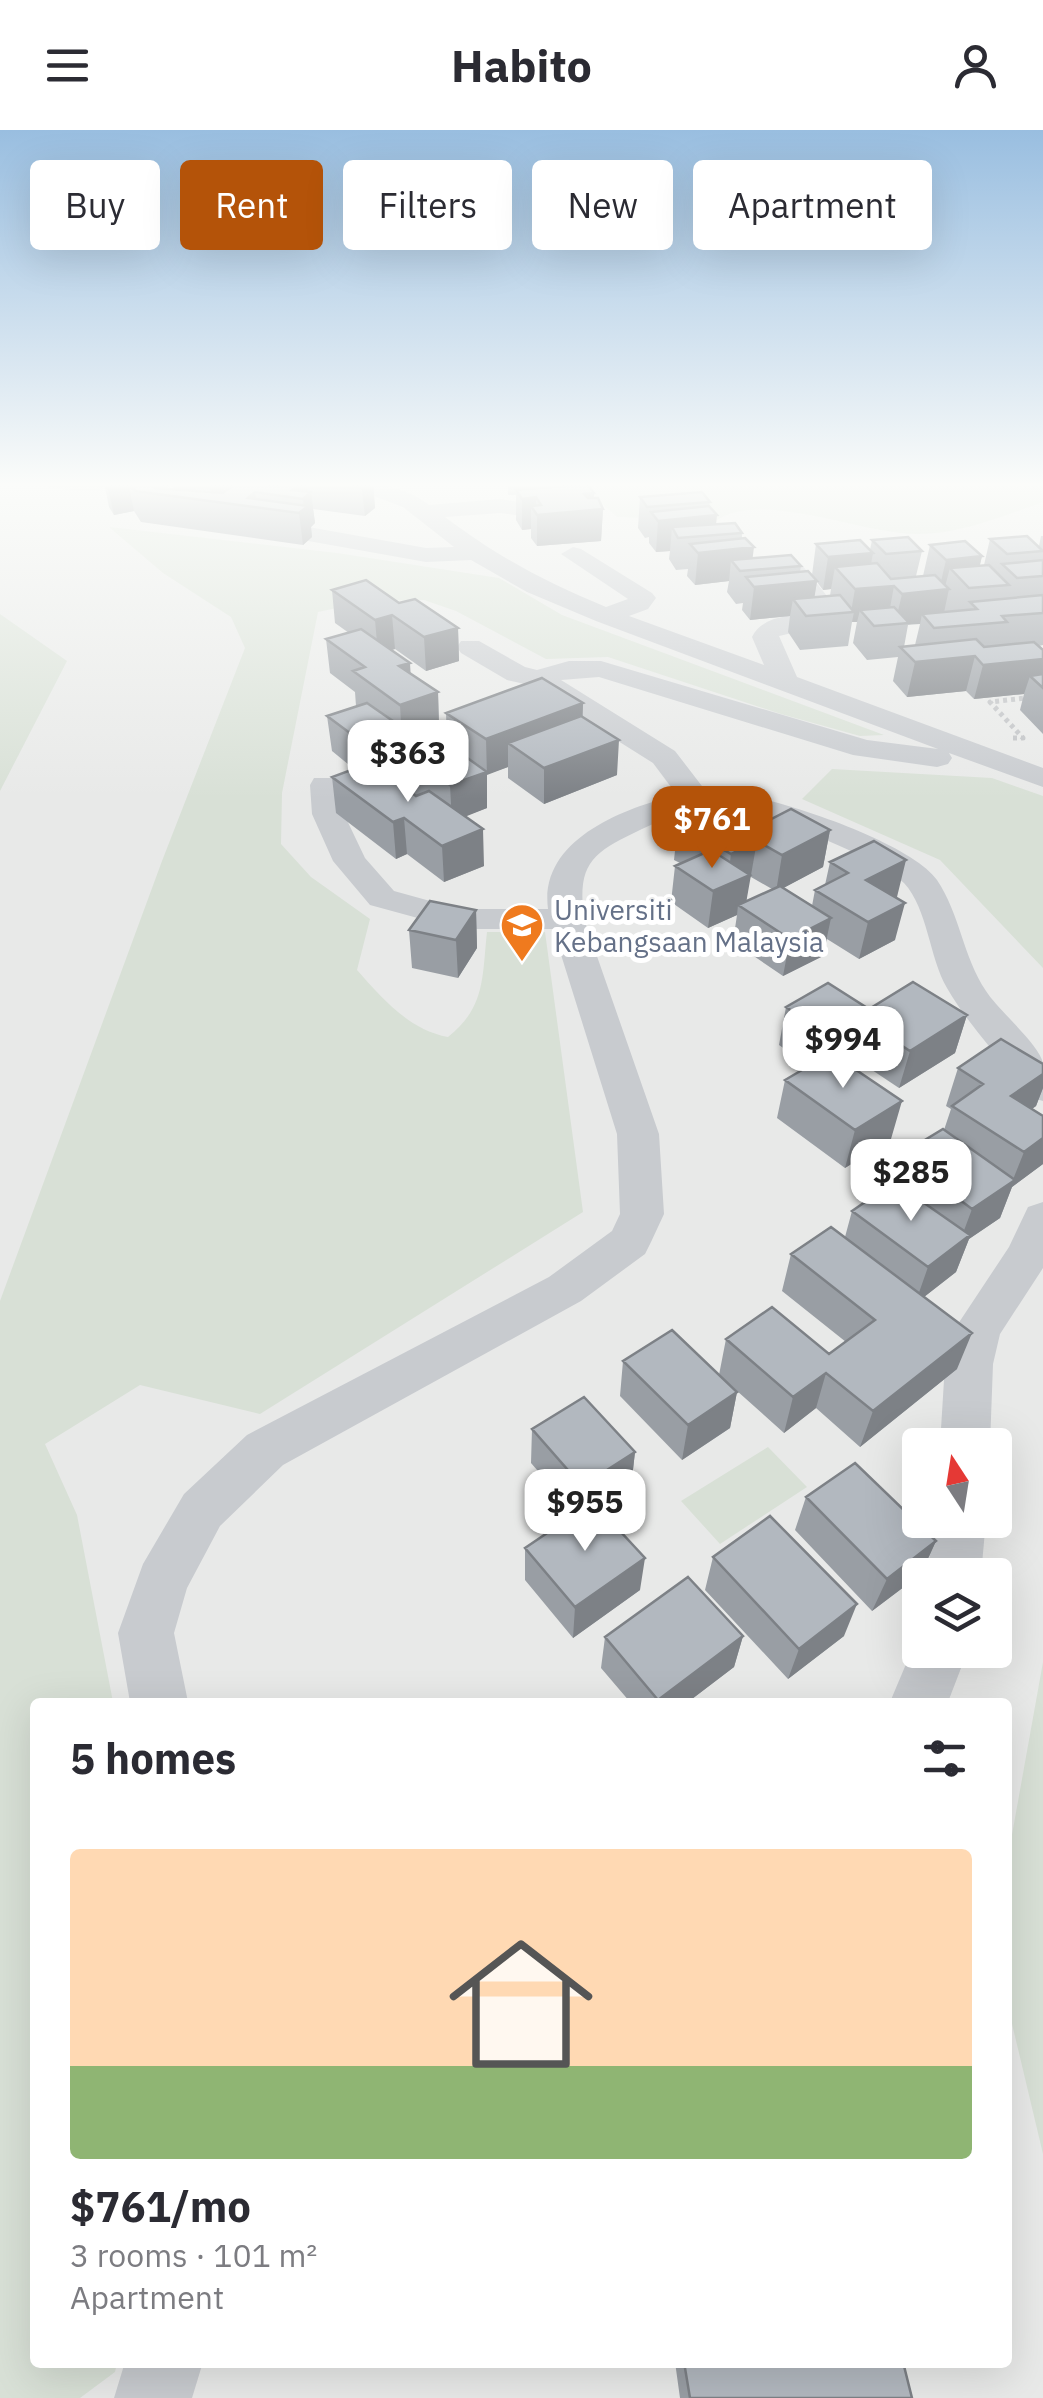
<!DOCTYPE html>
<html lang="en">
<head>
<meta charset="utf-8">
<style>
	body { margin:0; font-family:"IBM Plex Sans",sans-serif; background:#f2f2f3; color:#2b2b33; height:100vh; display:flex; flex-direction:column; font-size:38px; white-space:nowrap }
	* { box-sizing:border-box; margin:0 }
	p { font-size:32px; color:#7c7c81 }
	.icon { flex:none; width:55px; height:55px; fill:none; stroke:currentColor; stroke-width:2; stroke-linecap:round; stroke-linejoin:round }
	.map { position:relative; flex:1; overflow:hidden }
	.sheet { position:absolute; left:30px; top:1568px; width:982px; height:670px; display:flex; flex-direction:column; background:#fff; border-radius:10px; box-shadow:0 10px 40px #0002 }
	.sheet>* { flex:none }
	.top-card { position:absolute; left:30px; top:30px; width:985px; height:90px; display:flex; gap:20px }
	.needle { width:65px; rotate:348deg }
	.buttons { position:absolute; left:902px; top:1298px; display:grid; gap:20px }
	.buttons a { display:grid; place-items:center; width:110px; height:110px; border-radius:10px; background:#fff; box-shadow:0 10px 40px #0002; font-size:50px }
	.price { position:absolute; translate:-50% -85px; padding:0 22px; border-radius:20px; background:#fff; color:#222; font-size:32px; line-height:65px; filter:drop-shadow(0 2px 5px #0008) }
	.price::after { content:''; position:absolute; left:50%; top:60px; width:30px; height:22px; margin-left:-15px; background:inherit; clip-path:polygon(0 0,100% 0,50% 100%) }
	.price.active { background:#b45309; color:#fff }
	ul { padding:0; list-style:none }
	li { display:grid; align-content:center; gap:20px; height:530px; padding:0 40px }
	li span { display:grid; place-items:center; height:310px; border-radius:10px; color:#555 }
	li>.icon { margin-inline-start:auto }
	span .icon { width:180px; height:180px; fill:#fffc; stroke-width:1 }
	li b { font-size:42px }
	h2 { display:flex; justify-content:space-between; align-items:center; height:120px; padding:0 40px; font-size:42px }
	.tag { padding:0 35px; border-radius:10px; background:#fff; box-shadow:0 10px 40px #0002; font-size:35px; line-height:90px }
	.tag.active { background:#b45309; color:#fff }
	header { display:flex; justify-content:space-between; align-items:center; height:130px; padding:0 40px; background:#fff; font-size:45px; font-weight:800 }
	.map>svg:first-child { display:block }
</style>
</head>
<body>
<header><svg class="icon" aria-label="menu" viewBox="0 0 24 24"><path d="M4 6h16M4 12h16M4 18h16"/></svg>Habito<svg class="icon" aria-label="person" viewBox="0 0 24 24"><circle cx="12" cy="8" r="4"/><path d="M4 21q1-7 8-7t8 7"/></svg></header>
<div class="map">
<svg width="1043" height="2268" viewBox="0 0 1043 2268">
	<rect width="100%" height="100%" fill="#f7f8f5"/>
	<path fill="#e8e9e8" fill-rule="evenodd" d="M0,352h1043v1916h-1043zM920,1315h75v75h-75zM920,1445h75v75h-75zM35,1572h973v660h-973z"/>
	<path fill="#d8e0d6" d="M578,352h465v20c-40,14 -86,33 -128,32 -54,-1 -154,-44 -198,-14l-100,-3z
		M109,397l228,26 162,25 63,37 322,120 -24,1 -79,-22 -173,-57 -62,2 -90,-48 -32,-11 -54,1 -52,11 -36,181 -1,51 30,33 59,42 -13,51c25,28 52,60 91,67 38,-30 34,-61 39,-105h58l38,280 -323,202 -120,-29 -95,59 32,71 36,187h-78v660l82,1 -2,9 -35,26h-80v-1097l162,-440 83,-213 -14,-31 -68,-44z
		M0,484l67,47 -67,130z
		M832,639l160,9 51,18v172l-103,-108 -138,-61z
		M768,1317l39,40 -87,57 -39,-43z
		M1043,1532v492l-35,-147v-150z"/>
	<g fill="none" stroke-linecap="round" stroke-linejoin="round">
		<path stroke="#bfc1c4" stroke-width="4" stroke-dasharray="2.5 2.5" stroke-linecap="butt" d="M1029,568l14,-2"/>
		<path stroke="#bfc1c4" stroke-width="5" stroke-dasharray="4 4" stroke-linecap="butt" d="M1013,608h10l-33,-36 53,-6"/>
		<path fill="#c8cbcf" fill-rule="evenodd" d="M36,352h92c-12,11 -80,11 -92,0z
			M320,352c37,-2 78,-1 109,23l71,-6 68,10 3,5 -11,7 -60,-8 -55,4c53,40 100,65 161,90l22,-8 -67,-45 12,-7 8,2 71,44 4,5 -8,11 -19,7 135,49 -12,-28c11,-22 39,-21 62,-25l-33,-42 3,-5h18l42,52 -4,5 -61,14 18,41 246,91v19l-94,-34 3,5 -4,6 -11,3 -84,-12 -254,-78 -38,3 114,71 30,39c48,-2 205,50 232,90 23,34 26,77 49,111 12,19 53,53 57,72 0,11 0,26 0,38l-14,-4c-26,-37 -59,-69 -82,-109 -18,-31 -19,-79 -43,-105 -26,-28 -150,-74 -189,-74 -26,-1 -50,9 -73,20 -50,24 -65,33 -58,90l75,215 5,80 -13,28 -6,12 -64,47 -298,164 -63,61 -33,62 -13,45 14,69h-58l-12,-69 25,-69 41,-70 63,-59 302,-158 63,-46 8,-17 -3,-80 -64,-205h-95l-88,-24 -37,-44 -21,-47 -2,-29 4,-7h22l8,36 21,44 29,33 65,18h89c-9,-69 74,-100 129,-114l-24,-32 -124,-78 -22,-5 -46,-27 -4,-6 4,-6h18l46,26 12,3 32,-9h32l266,79 71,9 -342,-128 -69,-29 -56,-32 -45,2 -168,-30 -12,-7 12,-7 168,30 28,-1 -51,-40 -32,-12 -48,-8z
			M1043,1072v66l-43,66 -7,30 -3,81h-50l5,-81 9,-34 55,-83 19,-40z
			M934,1390h52l-5,55h-54z
			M920,1501v19h48l-20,52h-58z
			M125,2232h78l-11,36h-78z"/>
	</g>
	<path fill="#999ea4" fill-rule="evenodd" d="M104,352h61l3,7h6l-1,-7h200l2,26 -10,8 -52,-7 2,14 -4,4 1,10 -9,8 -162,-23 -7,-11 -20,4 -5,-8z
		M508,352h52l-3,5 37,6v5l9,11 -2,32 -64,5 -6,-8v-9l-9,1 -6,-10v-25h-8z
		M640,367l70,5 -1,4 7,18 26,9v5l10,20 49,8 -1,6 12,3 4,-31 54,6 2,-10 50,11 -6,25h7l7,-31 52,11 -2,9h4l6,-26 49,7 2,-10h2v109l-4,1 4,4v84l-23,-24 4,-16 -50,5 -8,-8 -59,6 -14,-16 5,-24 -31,3 -14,-17 4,-21h-5l-4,24 -48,4 -12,-18 2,-16 -40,4 -8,-10 1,-7 -7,1 -9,-12 2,-11 -34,4 -8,-9 1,-7 -12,1 -7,-11 1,-8 -14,1 -7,-9v-6l-4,1 -7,-10zM817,452l6,8 8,-1 -1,7 -16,1zM920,494l-5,21 -11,2 4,-22z
		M332,460l67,13 59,25 1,33 -33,10 -31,-22 -4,1 20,24 27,18 1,35 -10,4 18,13 -1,-31 137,-10 -1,14 35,58 -73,29 -36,-26v-11l-21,7v34l-22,8 19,50 -40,16 -37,-28 -11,5 -60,-46 -4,-36 22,-8 -22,-18 -5,-35 29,-10 -1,-14 -25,-19 -4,-34 23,-6 -14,-10z
		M678,693l152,7 -7,37 -40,21 29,18 3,-16 10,-5 5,-23 67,35 -2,43 -36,19 -32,-20 -4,17 -40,20 -50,-34 4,-27 -29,13 -37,-26 4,-36 5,-3 -6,-3zM751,747l21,12 -26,13 3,-24z
		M476,780l1,38 -19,30 -46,-10 -3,-38z
		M786,877l83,2 98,6 -12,38 -56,35 -33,-22 -8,5 33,68 -46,29 -68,-50 8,-38 24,-14 -30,-21z
		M1043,934v24l-7,18 -4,3 11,7v48l-31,23 -12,31 -31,21 -13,33 -32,25 33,72 -97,78 -44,-39 -32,25 -57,-51 10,10 -7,36 -48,32 -62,-64 3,-35 96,14 7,-36 103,15 17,-12 -64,-51 9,-37 54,-17 7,-26 39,-27 9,-29 44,-25 7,-21 -5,-3 12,-38z
		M532,1299l103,23 -4,35 -32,21 41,82 -67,48 -48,-58v-32l50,-34 -44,-51z
		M806,1367l130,44 -15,33 -49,37 -77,-81z
		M713,1427l131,79 -56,43 -83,-89z
		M743,1506l-9,31 -46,35h-58l-29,-34 4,-31z
		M675,2232h228l9,36h-232z"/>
	<path fill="#7d8186" d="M128,352l6,29 -20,4 -7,-31z
		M209,352h27l-4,4 -9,-1 3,18 -14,-2z
		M252,352h17l2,13 -16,-3 2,16 -9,-10z
		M303,352h4l2,12 2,-2 4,31 -4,4 1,10 -9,8 -4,-32 5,-3 -1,-11 -11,-9z
		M361,352h12l2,26 -10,8z
		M594,363l-1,17 10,-1 -2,32 -64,5v-31l47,-21z
		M536,367v16l-5,-7v23l-9,1v-31z
		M717,385l-2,20 -43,-8 -2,24 -14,1 2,-31z
		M754,417l-3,24 -20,-11 -2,21 -34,4 3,-32z
		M873,423l-6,33 -32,-19 -4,22 -8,1 5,-33z
		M982,426l-8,32 -24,-20 -6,22 5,-1 -7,33 -20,-8 -2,10h-25l7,-30 37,-4 7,-30z
		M817,451l-5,32 -19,-14 -3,17 -40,4 4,-33z
		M894,456l-6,33 -28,-9 -3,12h-5l2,-10h-3l4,-23z
		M392,485l3,34 -17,5 -3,-34z
		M458,498l1,33 -33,10 -2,-34z
		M975,526l-9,35 -59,6 8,-35z
		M1043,529v27l-13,-10 -6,18 -50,5 9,-34z
		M410,533l2,34 -13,-31z
		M438,562l1,35 -37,13 -2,-35z
		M583,573l-1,35 -74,5v24l-21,8 -1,-36z
		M619,610l-2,35 -73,29v-36z
		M402,620l2,36 -19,7 -3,-36z
		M487,642v36l-35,14 -2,-37z
		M404,688l3,36 -11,5 -3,-37z
		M483,699l1,37 -40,16 -2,-36z
		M830,700l-7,37 -47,25 6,-37z
		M757,711l-12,68 -7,-4 -1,10 -29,13 5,-37 14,-6 4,-31z
		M906,730l-9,37 -39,20 8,-37z
		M905,773l-10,37 -36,19 9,-37z
		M476,780l1,38 -19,30 -2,-38z
		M831,788l-8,38 -40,20 7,-37z
		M967,885l-12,38 -56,35 11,-37z
		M876,899l-10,37 -29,19 9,-38z
		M1043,944v14l-7,18 -39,28 14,-38z
		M902,971l-11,38 -46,29 10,-38z
		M1043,1008v26l-31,23 -12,31 -31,21 -13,33 -41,32 13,-37 31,-23 13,-35 40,-27 12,-30z
		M972,1203l-15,36 -97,78 13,-36z
		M826,1243l-10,35 -32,25 9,-36z
		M737,1262l-7,36 -48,32 6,-35z
		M635,1322l-4,35 -51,33 2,-34z
		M936,1411l-15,33 -49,37 15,-32z
		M645,1428l-5,32 -67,48 2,-31z
		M857,1474l-13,32 -56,43 11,-30z
		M743,1506l-9,31 -46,35h-30v-2z"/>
	<path fill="#b2b8bf" stroke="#7d8186" stroke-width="2.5" d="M129,352h36l2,3 -13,3 69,5 9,-7 -9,-1 5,-3h24l25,4 6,-4h20l-11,8 19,2 -8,7 -48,-7 -7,6 60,8 -9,7 -164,-22z
		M333,352h35l-5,4z
		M587,354l7,9 -10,1 4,4h10l5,11 -66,6 -6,-9 10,-1 -5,-8 -14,2 -6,-9z
		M702,362l8,10 -63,5 -7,-10z
		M709,376l8,9 -59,6 -7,-9z
		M735,393l7,10 -64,5 -6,-11z
		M1027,406l16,15 -36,3 -17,-15z
		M908,407l14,14 -36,3 -14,-14z
		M745,408l9,9 -56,6 -8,-9z
		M860,410l13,13 -45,4 -12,-13z
		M965,411l17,15 -36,4 -16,-15z
		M791,425l10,11 -61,5 -9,-11z
		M1043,430v16l-26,2 -15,-14z
		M877,433l14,16 44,-4 14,14 -47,5 -8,-8 -39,3 -20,-22z
		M989,435l20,20 -40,3 -19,-20z
		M808,441l9,10 -63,6 -8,-10z
		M366,450l33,23 16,-4 43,29 -34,9 -32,-22 -17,5 -43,-30z
		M840,465l14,17 -48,4 -13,-17z
		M1043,465v18l-41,3 5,6 -73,6 -12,-14 55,-5 -7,-7z
		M894,477l15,16 -35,3 -14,-16z
		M361,499l49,34 -11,3 39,26 -38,13 -47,-34 12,-4 -39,-28z
		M976,509l8,8 50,-5 9,8v9l-60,6 -8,-9 -60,6 -15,-15z
		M1043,544v14l-13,-12z
		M542,548l41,25 -97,36 -40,-26z
		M367,573l42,29 15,-5 63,45 -37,13 -48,-35 -20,7 -55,-41z
		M581,586l38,24 -75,28 -36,-25z
		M370,633l46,33 13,-5 54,38 -41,17 -38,-28 -11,4 -61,-45z
		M715,676l39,22 37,-19 39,21 -48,25 -25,-14 -26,13 -53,-31z
		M874,711l32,19 -40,20 39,23 -37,19 -53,-32 33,-17 -18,-11z
		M711,720l39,25 -37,16 -38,-25z
		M780,756l51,32 -41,21 -52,-34z
		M430,771l46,9 -20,30 -47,-10z
		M913,852l54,33 -57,36 -34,-22 -30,18 -60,-40 42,-24 41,26z
		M1001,909l42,25v10l-32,22 32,20v22l-19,14 -72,-46 31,-22 -25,-16z
		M831,923l71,48 -47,29 -70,-50z
		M943,999l72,51 -43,29 -72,-54z
		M894,1052l76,53 -42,32 -76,-56z
		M831,1097l141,106 -99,78 -47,-38 -33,24 -67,-58 46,-32 57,47 46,-34 -84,-66z
		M672,1200l65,62 -49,33 -65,-64z
		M584,1267l51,55 -53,34 -50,-57z
		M855,1333l81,78 -49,38 -81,-82z
		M593,1372l52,56 -70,49 -50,-59z
		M770,1386l87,88 -58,45 -86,-92z
		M688,1447l55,59 -85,64 -53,-63z
		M684,2232h219l9,36h-222z"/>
	<linearGradient id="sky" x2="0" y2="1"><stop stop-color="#99bee0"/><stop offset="0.53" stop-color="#fbfcfa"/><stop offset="1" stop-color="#fbfcfa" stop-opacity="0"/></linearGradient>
	<rect width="1043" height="669" fill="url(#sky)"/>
	<defs>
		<g id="university-pin" transform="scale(2.25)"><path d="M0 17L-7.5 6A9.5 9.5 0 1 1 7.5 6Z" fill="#ef7a1e" stroke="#fff"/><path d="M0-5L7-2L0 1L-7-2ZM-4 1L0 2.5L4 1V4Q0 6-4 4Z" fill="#fff"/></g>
	</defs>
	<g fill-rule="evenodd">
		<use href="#university-pin" x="522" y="795"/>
	</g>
	<g text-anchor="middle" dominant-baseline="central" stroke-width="10" stroke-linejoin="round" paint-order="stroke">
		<g font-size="28" fill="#657188" stroke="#fff" text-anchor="start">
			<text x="554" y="779">Universiti<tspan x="554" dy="32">Kebangsaan Malaysia</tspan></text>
		</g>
	</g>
</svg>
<div class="buttons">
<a><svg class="needle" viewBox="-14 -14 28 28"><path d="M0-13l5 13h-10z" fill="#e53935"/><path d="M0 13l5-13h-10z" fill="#7c7c81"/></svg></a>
<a><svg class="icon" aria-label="layers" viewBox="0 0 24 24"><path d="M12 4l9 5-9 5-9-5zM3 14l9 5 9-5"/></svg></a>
</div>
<b class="price" style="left:408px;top:675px">$363</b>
<b class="price active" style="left:712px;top:741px">$761</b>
<b class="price" style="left:843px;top:961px">$994</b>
<b class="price" style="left:911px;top:1094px">$285</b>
<b class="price" style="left:585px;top:1424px">$955</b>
<div class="top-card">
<a class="tag">Buy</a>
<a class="tag active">Rent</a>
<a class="tag">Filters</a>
<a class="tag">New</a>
<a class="tag">Apartment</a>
</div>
<section class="sheet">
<h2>5 homes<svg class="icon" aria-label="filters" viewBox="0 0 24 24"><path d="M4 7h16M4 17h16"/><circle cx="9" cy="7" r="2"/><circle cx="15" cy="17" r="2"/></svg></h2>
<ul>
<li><span style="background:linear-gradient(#ffd9b3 70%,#8fb573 0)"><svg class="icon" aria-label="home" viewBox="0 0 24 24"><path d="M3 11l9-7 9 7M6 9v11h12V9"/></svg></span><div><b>$761/mo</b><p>3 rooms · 101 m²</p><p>Apartment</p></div></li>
</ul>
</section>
</div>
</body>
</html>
